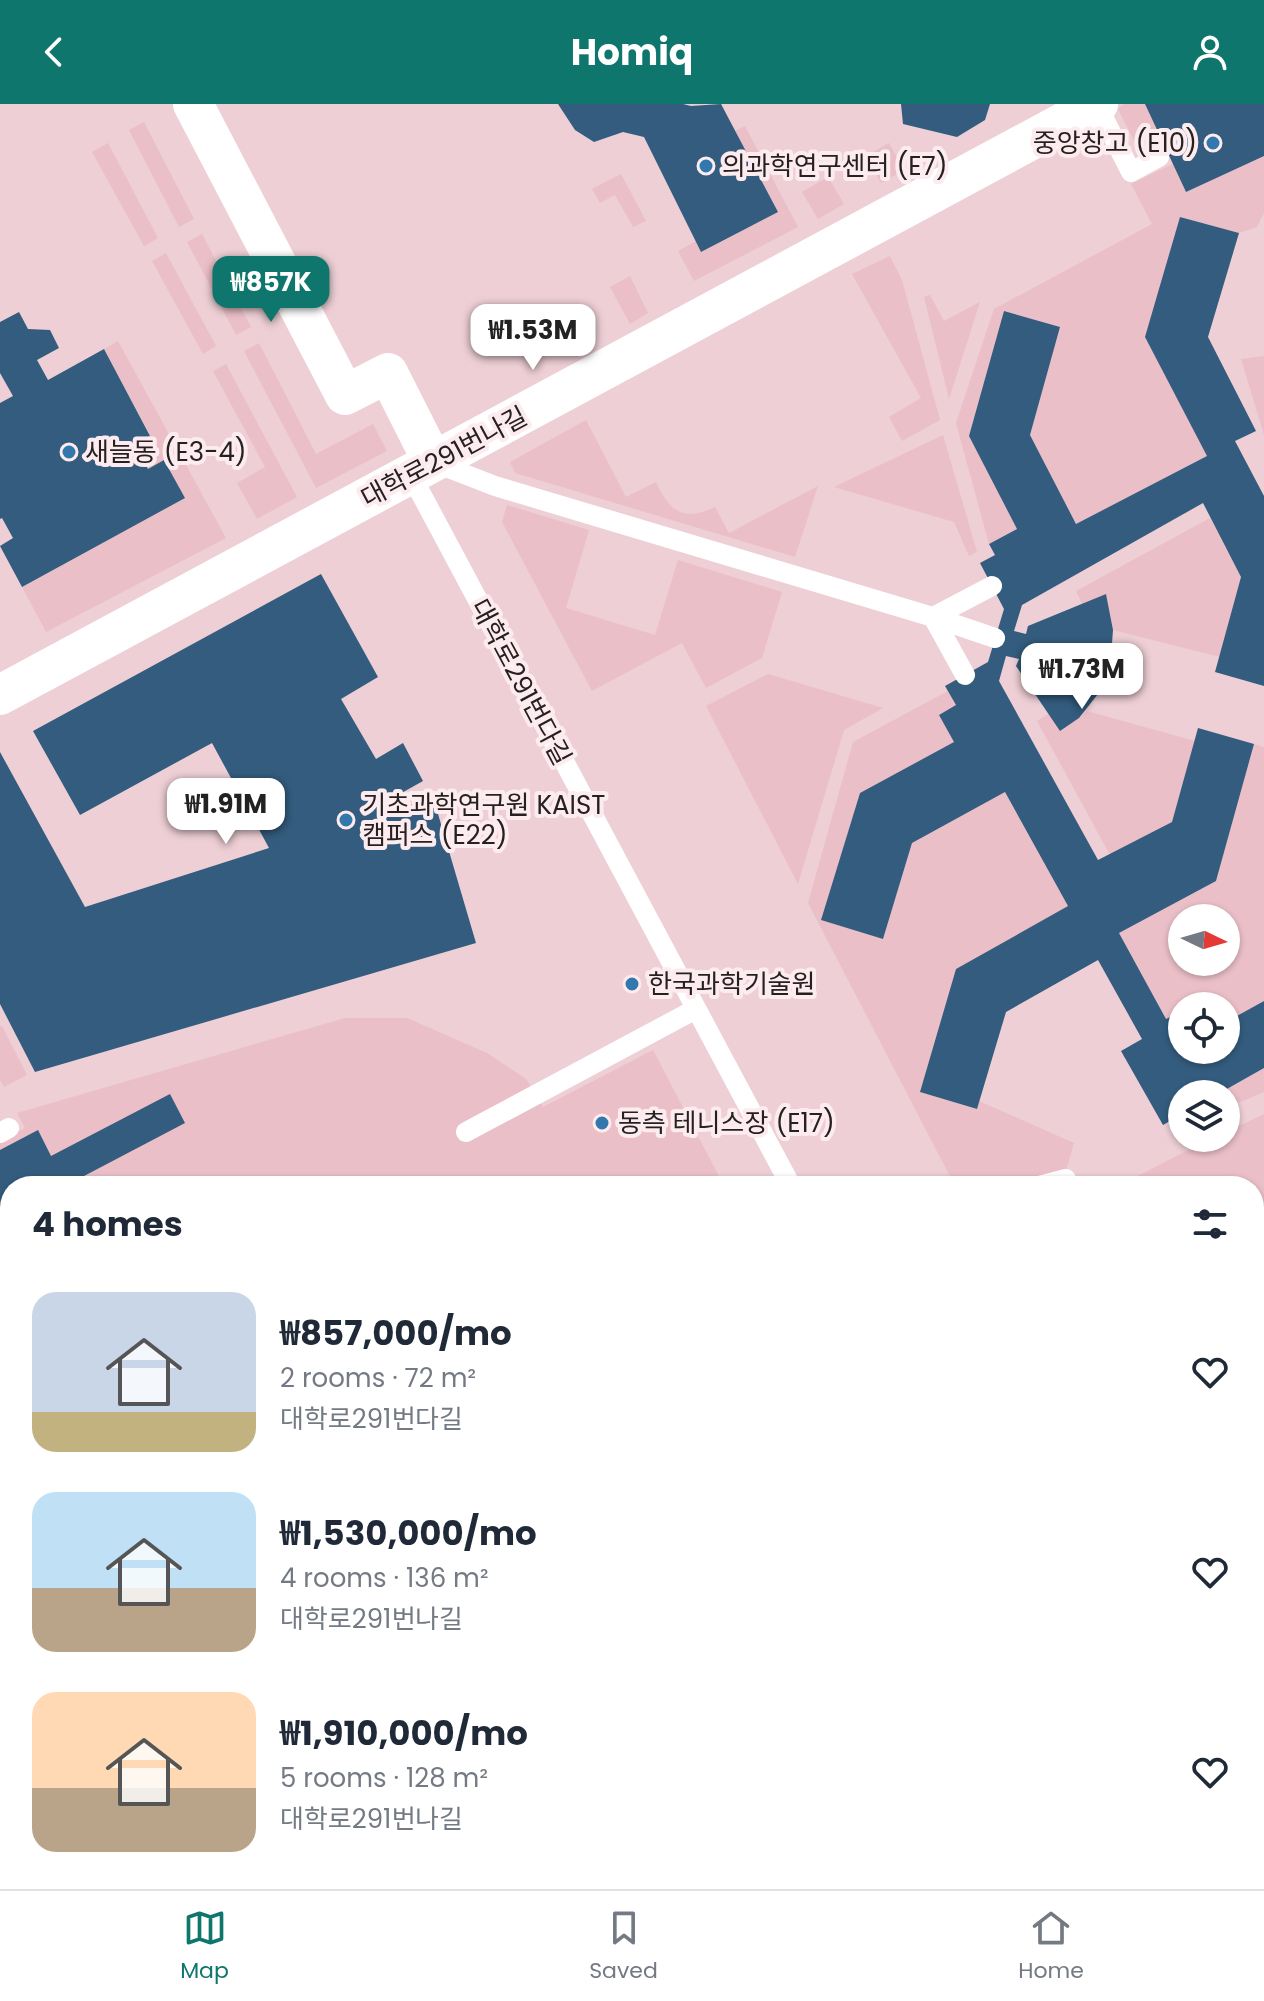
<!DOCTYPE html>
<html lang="en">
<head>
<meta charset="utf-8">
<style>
	body { margin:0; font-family:Poppins,"Noto Sans KR",sans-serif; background:#f6f6f7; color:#1f2937; height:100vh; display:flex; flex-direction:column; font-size:30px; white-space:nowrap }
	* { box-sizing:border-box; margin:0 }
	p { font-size:26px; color:#747a83 }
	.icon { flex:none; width:44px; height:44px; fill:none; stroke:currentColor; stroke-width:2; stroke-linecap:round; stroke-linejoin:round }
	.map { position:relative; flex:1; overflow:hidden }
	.details { position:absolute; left:0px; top:1072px; width:1264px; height:714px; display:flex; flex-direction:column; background:#fff; border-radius:32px 32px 0 0; box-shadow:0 2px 6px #0004 }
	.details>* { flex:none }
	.needle { width:52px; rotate:95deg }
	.tools { position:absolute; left:1168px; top:800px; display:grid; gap:16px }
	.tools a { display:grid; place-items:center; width:72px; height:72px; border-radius:50%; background:#fff; box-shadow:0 2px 6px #0004; font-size:40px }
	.price { position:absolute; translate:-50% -68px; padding:0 18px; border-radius:16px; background:#fff; color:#222; font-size:26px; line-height:52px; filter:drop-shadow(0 2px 4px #0008) }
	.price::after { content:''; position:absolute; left:50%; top:48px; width:24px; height:18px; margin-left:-12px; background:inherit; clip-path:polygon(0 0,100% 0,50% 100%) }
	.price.on { background:#0f766e; color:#fff }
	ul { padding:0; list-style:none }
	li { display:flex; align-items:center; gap:24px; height:200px; padding:0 32px }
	li span { display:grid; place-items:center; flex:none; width:224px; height:160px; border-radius:24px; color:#555 }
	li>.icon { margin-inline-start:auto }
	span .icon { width:96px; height:96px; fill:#fffc; stroke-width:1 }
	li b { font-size:34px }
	h2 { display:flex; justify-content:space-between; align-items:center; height:96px; padding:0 32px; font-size:34px }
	header { display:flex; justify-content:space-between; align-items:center; height:104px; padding:0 32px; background:#0f766e; color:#fff; font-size:36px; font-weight:700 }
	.tab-bar { display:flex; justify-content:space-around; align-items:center; height:112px; border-top:2px solid #e0e1e3; background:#fff; font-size:22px; color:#747a83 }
	.tab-bar a { display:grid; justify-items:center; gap:4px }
	.tab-bar .on { color:#0f766e }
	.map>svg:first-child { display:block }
</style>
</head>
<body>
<header><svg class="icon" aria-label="back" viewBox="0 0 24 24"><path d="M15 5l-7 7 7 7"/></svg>Homiq<svg class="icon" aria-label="person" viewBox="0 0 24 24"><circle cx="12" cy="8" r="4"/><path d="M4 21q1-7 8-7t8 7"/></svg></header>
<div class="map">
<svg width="1264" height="1785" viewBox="0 0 1264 1785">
	<rect width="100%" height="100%" fill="#f3dde1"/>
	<path fill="#edcfd5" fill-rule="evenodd" d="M0,0h1264v1158l-10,1v-77h-1244v694h324l-8,9h-326zM1182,814h44v44h-44zM1182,902h44v44h-44zM1182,990h44v44h-44z"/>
	<path fill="#ebbfc7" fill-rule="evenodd" d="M1124,0h21l13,29 -23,10 -17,-34z
		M144,18l50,97 -15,8 -50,-97z
		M745,22l53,101 -104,54 -16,-30 18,-10 6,11 75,-40 -42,-81z
		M108,39l50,95 -14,8 -52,-94z
		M889,39l15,27 -23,13 -15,-27z
		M1264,52v57l-7,14 -18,6 -59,-16 -34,120 61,119 -131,68 -46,-89 30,-108 -55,-16 -36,125 48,93 -28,15 -33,-121 38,-114 158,-85 -21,-40 42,-20 13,28z
		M621,70l25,47 -13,6 -18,-32 -15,8 -8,-14z
		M828,73l16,27 -26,15 -16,-27z
		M202,130l49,93 -15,8 -49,-93z
		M166,149l50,93 -13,8 -51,-93z
		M890,152l12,24 38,140 -38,21 -13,-24 32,-19 -69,-124z
		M630,172l18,37 -18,11 -20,-37z
		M930,191l14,26 36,-19 -31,97 -25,-102z
		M118,237l108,197 -180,94 -24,-45 163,-89 -21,-38 -16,9 -14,-25 16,-9 -46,-86z
		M259,239l57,111 57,-30 14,27 -71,37 -72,-137z
		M1264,252v79l-23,-76z
		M226,260l71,133 -40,22 -20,-36 28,-16 -52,-96z
		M586,316l40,77 30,-15c14,30 27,40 59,25l14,26 89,-47 -23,71 -280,-84 -5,-11z
		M943,331l34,117 -8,4 -15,-34 -120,-35z
		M507,401l82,25 -23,78 89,27 23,-75 104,32 -20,66 -56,30 -24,-45 -90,48 -90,-169z
		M1210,414l31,59 -21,80 -107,-27 -7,-36 -24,10 -6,-13z
		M768,570l115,34 -39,22 -46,154 -92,-178z
		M948,587l8,14 -2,37 -94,51 -39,127 62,19 29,-96 93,-51 63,114 -112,63 -36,123 56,17 3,-8 95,42 -8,28 -49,15h-62l-147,-283 45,-161z
		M1087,607l108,30 -23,81 -62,33 -73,-134 11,-7 31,4z
		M1254,640l10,3v254l-38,21v-16h-44v5l-16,8 -47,-86 97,-52zM1182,814h44v44h-44z
		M345,914h62l80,35 39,26 17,28 110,-57 71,136h-714v672h-10v-717l25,-13 -8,-15z
		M2,922l25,49 -23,12 -4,-7v-53z
		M1264,964v24l-38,16v-14h-8z
		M1264,1010v145l-10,1v-74h-136l94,-48h14v-6z
		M1264,1278v507h-743l9,-9h724v-497z"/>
	<path fill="#335c7e" d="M558,0h125l8,2 30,-2 57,108 -77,40 -57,-115 -21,-5 -29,10 -19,-12z
		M901,0h89l-5,16 -28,17 -54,-13z
		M1145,0h119v52l-78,36z
		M1180,113l59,16 -31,104 48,94 -21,10 29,55v190l-49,-14 26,-95 -38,-74 -181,102 -8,26 12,3 2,-8 78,-32 7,36 -3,40 -12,24 -19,24 -19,13 -44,-65 3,-7 -13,-3 -7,25 99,179 74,-38 26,-94 56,16 -38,137 -97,52 47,86 16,-8v39h44v-28l38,-21v67l-46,26h-36v20l-19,11 -42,-74 21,-12 -44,-79 -92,52 -29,97 -57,-17 36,-123 112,-63 -63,-114 -93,51 -29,96 -62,-19 39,-127 94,-51 -15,-27 17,-10 -11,-19 43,-24 16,-53 -24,-46 15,-8 -6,-11 28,-15 -48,-93 35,-125 56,16 -30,108 46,89 131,-68 -62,-119z
		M19,208l9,17 22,1 9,18 -22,12 11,20 56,-31 46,87 -16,8 14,25 16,-9 21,38 -163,89 -22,-41 13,-8 -11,-20 -2,1v-116l13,-7 -13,-23v-51z
		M321,470l57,103 -37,22 35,60 27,-16 20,38 -34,19 6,9 38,-12 43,146 -441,129 -35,-68v-252l85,155 184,-59 -57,-105 -132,72 -47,-84z
		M170,990l15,29 -120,63h-55v29l-10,5v-70l38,-20 13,26z
		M187,1776h92l-12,9h-97z"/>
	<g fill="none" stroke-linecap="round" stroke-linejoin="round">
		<path stroke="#fff" stroke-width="20" d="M1097,1l34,67 28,-15
			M433,358l62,24 438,131 62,21
			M411,371l380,711
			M933,513l32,58
			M933,513l59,-31
			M466,1028l230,-123
			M0,1029l9,-5
			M1039,1082l27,-7
			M107,1785l30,-9"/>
		<path stroke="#fff" stroke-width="40" d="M193,0l152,291 43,-22 45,89
			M0,591l1098,-591"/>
		<path stroke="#fff" stroke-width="44" d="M1254,1211l10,-1
			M416,1785l8,-9"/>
	</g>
	<g fill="#3378ad" stroke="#fdecef" stroke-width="3">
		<circle cx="1213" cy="39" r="8"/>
		<circle cx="706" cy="62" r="8"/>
		<circle cx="69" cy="348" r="8"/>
		<circle cx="346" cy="716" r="8"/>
		<circle cx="632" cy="880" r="8"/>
		<circle cx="602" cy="1019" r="8"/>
	</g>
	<g text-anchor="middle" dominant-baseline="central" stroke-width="8" stroke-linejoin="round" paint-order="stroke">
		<g font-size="26" fill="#272021" stroke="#fdecef" text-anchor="start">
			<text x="1197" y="39" text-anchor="end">중앙창고 (E10)</text>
			<text x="722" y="62">의과학연구센터 (E7)</text>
			<text x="85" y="348">새늘동 (E3-4)</text>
			<text x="362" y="701">기초과학연구원 KAIST<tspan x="362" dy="30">캠퍼스 (E22)</tspan></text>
			<text x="648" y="880">한국과학기술원</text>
			<text x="618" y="1019">동측 테니스장 (E17)</text>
		</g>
		<g font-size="26" fill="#272021" stroke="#fdecef">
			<text transform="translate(444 353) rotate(-28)">대학로291번나길</text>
			<text transform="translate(521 578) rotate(62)">대학로291번다길</text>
		</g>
	</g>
</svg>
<div class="tools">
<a><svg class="needle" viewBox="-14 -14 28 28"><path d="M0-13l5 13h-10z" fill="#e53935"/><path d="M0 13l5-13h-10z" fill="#747a83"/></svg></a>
<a><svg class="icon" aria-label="locate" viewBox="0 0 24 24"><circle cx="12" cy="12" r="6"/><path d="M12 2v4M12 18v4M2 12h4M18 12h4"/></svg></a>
<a><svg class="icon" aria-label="layers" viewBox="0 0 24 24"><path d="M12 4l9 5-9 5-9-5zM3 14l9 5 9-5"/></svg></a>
</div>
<b class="price on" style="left:271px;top:220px">₩857K</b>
<b class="price" style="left:533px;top:268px">₩1.53M</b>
<b class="price" style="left:1082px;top:607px">₩1.73M</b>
<b class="price" style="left:226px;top:742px">₩1.91M</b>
<section class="details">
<h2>4 homes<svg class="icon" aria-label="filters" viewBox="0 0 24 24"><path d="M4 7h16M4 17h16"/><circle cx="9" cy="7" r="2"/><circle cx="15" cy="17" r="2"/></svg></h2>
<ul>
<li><span style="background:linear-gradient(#c9d6e8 75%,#c2b280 0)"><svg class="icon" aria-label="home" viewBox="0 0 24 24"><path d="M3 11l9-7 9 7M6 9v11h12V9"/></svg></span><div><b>₩857,000/mo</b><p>2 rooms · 72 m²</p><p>대학로291번다길</p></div><svg class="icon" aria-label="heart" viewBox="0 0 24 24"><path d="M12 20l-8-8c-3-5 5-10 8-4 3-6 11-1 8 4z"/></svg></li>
<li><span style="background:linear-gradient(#bfe0f5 60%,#b9a48a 0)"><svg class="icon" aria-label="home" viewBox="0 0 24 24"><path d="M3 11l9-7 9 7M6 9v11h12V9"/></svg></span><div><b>₩1,530,000/mo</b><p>4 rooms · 136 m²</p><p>대학로291번나길</p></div><svg class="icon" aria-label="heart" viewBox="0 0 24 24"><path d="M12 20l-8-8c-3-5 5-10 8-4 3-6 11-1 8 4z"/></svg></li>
<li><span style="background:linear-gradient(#ffd9b3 60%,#b9a48a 0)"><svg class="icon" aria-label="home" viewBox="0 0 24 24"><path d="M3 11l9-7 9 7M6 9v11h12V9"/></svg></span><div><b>₩1,910,000/mo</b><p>5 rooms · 128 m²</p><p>대학로291번나길</p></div><svg class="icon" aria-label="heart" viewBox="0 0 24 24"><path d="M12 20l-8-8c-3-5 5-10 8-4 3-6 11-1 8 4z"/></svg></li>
</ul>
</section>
</div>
<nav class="tab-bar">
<a class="on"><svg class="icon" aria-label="map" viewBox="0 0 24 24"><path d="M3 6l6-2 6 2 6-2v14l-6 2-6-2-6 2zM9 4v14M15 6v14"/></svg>Map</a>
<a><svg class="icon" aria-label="saved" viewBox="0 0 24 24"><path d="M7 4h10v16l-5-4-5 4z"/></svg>Saved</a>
<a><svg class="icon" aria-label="home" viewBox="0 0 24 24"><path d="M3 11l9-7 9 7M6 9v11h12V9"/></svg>Home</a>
</nav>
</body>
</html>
